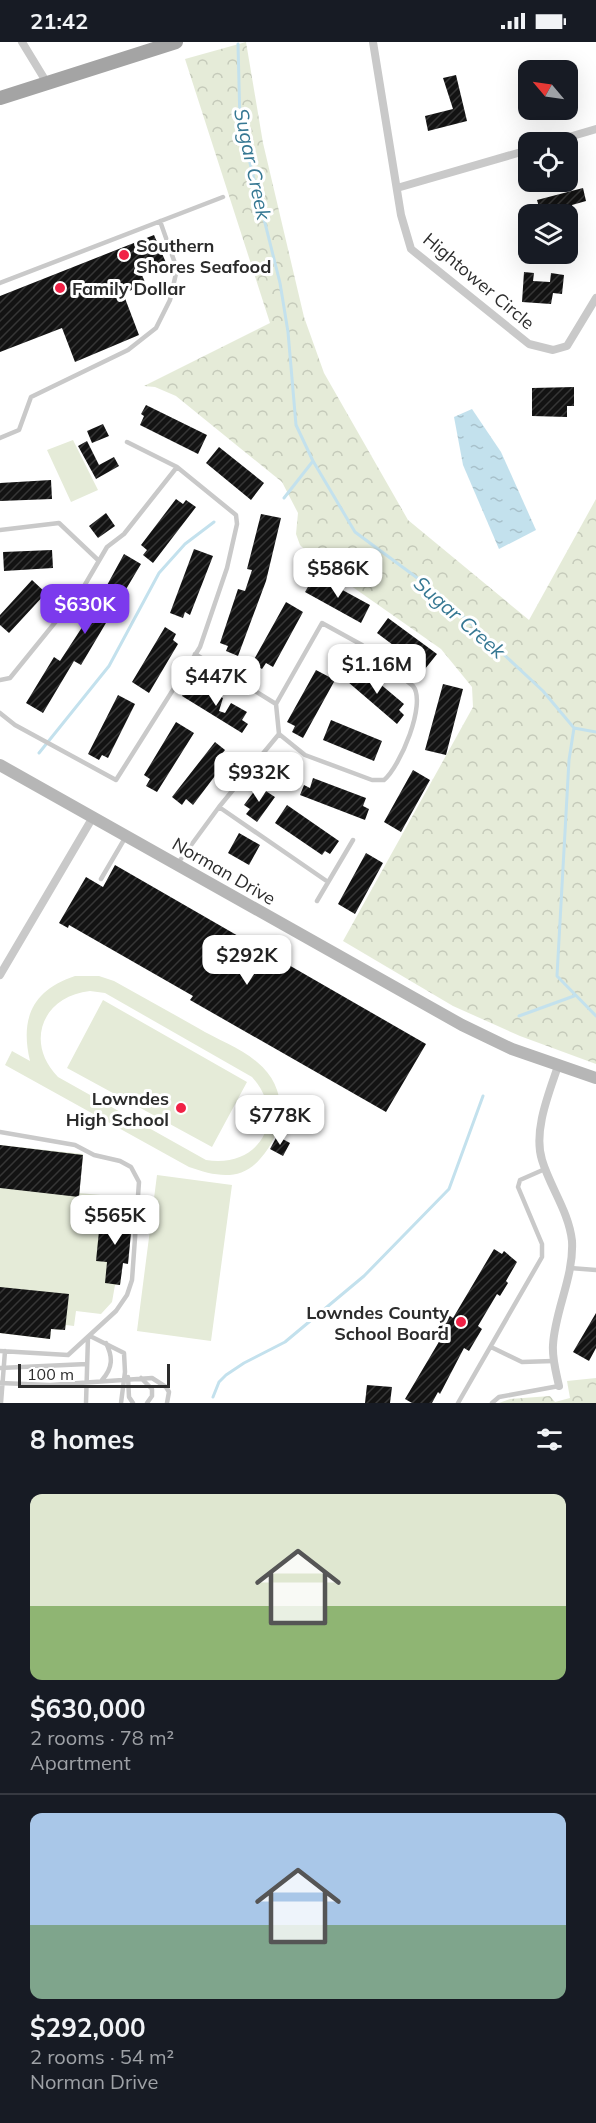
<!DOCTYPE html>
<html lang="en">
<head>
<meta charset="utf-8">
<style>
	body { margin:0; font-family:Mulish,sans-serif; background:#20242c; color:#f1f3f6; height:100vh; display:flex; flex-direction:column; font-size:22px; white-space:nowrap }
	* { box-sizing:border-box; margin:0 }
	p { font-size:20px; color:#9ea1a6 }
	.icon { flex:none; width:33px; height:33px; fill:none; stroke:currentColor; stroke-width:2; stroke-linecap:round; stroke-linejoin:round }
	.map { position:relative; height:1361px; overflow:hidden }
	.side { display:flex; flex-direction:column; background:#171b24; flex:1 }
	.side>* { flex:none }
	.needle { width:39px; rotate:299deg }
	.fabs { position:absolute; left:518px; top:18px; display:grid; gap:12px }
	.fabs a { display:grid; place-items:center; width:60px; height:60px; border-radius:12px; background:#171b24; box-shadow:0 6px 24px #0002; font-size:30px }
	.scale { position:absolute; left:18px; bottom:15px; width:152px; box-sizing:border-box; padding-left:6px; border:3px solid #2c2c2c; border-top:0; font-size:16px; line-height:21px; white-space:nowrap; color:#2c2c2c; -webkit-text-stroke:4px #fff; paint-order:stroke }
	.price { position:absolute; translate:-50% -51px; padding:0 14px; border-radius:12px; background:#fff; color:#222; font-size:20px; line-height:39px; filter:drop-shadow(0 2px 3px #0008) }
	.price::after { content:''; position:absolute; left:50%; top:36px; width:18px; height:14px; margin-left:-9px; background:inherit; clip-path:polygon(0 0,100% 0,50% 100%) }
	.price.on { background:#7c3aed; color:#fff }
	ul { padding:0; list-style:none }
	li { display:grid; align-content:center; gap:12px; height:318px; padding:0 30px }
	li+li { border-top:2px solid #363941 }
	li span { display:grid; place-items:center; height:186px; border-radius:12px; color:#555 }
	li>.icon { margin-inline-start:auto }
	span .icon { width:108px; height:108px; fill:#fffc; stroke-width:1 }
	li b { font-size:26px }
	h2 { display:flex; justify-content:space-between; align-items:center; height:72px; padding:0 30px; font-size:26px }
	.status { display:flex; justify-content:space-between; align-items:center; height:42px; padding:0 30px; background:#171b24; direction:ltr }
	.status svg { height:16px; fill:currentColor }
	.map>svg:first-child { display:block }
</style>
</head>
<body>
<div class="status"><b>21:42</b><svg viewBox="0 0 49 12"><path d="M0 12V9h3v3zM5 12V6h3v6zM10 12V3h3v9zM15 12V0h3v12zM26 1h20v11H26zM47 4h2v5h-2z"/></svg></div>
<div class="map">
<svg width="596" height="1361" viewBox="0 0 596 1361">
	<defs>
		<pattern id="forest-crowns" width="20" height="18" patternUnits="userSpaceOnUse" patternTransform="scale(1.5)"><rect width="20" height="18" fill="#e5ebd8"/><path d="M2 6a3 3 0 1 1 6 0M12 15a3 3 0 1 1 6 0" fill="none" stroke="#c5caba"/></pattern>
		<pattern id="water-ripples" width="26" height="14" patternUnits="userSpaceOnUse" patternTransform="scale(1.5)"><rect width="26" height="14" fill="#c3e1ed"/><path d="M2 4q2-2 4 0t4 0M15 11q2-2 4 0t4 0" fill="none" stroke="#a8c1cb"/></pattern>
		<pattern id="building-hatch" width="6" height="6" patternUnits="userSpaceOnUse" patternTransform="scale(1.5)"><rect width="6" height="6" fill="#131313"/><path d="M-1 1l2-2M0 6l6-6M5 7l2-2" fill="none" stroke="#363636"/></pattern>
	</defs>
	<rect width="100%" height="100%" fill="#fff"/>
	<path fill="url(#forest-crowns)" d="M246,0l17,101 41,174 20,56 84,147 121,100 67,-121v565l-76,-28 -67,-30 -110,-65 130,-234 -1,-20 -31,-38 -124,-87 -17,-17 -4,-11 2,-21 -16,-31 -106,-86 -21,-9 -11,-1 126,-63 -85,-264z
		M596,1336v25h-97l11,-4 40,-3 5,6 15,-4 -3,-17z"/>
	<path fill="#e5ebd8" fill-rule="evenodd" d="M73,398l25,50 -27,12 -24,-52z
		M75,934h24l15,5c28,16 56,31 84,47 18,11 43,20 59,34 32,26 29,68 3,97 -20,23 -45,17 -71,8l-184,-102 7,-14 18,10c-10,-42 2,-71 45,-85zM90,949l15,2 147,84c37,41 7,92 -46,83l-148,-83c-34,-35 -15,-81 32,-86z
		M103,958l144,82 -35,65 -145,-79z
		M0,1103l83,9 -4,39 22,2 -1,12 29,1 -9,77h-5l-3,17 -11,12 -25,-3 -2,15 -8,-1 -1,5 -14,-1 -1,10 -50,-6z
		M157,1133l75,10 -21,156 -74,-10z"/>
	<path fill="url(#water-ripples)" d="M472,367l29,43 35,78 -37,19 -36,-84 -9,-48z"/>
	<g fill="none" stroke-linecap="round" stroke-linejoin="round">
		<path stroke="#c3e1ed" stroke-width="3" d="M238,2l2,79 40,160 8,49 8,93 17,36 42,71 84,62 104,97 31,37 -5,32 -12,216 39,40
			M284,456l29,-37
			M574,686l22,4
			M39,711l70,-87 50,-93 26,-29 29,-22
			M519,974l55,-20
			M213,1355l6,-15 7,-7 18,-12 41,-21 79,-66 85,-87 34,-93"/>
	</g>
	<path fill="url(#building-hatch)" d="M456,33l11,46 -39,10 -3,-15 28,-7 -10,-31z
		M583,146l3,13 -14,4 1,5 -12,4 -2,-5 -18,5 -4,-14z
		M154,193l13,30 -25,10 4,10 -23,8 16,42 -64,27 -13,-34 -62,24v-56z
		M524,230l10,1 -1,8 17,1 1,-9 13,2 -2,19 -9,-1 -2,11 -29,-2z
		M574,345v19h-7v11l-35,-1v-28z
		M146,363l61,30 -9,19 -58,-29 4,-9 -3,-2z
		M103,382l6,12 -17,7 -5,-12z
		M87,399l12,24 15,-8 5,9 -23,13 -18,-33z
		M219,405l45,36 -13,17 -45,-37z
		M51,438l1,19 -52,2v-18z
		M176,457l7,5 3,-4 10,7 -43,56 -10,-8 4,-5 -6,-5z
		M106,471l9,13 -17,12 -9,-12z
		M261,472l20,4 -15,63 -28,75 -12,-5 2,-5 -8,-3 18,-54 7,2 7,-21 -5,-1z
		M194,507l19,7 -23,59 -5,-3 -2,6 -13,-5z
		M52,508l1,18 -49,3 -1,-19z
		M124,512l17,10 -60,101 -7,-4 -31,52 -17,-10 28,-46 6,4 34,-52z
		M315,533l55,30 -9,18 -56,-31z
		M32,538l14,13 -37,40 -9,-8v-10z
		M286,560l17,10 -30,55 -7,-4 -4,6 -10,-6z
		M388,576l49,36 -12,15 -48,-36z
		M165,585l11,7 -3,6 5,4 -29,49 -17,-11z
		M360,625l44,37 -5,6 5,5 -7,9 -49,-42z
		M316,628l19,10 -32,58 -11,-6 3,-6 -8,-4z
		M198,641l25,15 -4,13 6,2 6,-10 16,9 -5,8 6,4 -6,9 -60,-37 6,-10 6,4z
		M443,642l20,5 -17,66 -21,-5z
		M118,653l17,9 -27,54 -6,-3 -3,5 -11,-6z
		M331,678l51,21 -8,20 -51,-21z
		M176,680l18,11 -37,59 -11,-6 4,-7 -6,-4z
		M215,700l10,8 -4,5 6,5 -34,45 -7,-6 -4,6 -10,-8z
		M281,712l16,12 -15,22 -20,-8z
		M413,728l17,10 -29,52 -17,-10z
		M313,736l53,20 -3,8 6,3 -4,11 -65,-25 4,-10 6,3z
		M258,744l17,11 -18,25 -11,-8 4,-5 -6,-4z
		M287,763l52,36 -9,13 -5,-3 -3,4 -47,-32z
		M239,791l21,12 -11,20 -21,-12z
		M366,811l17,10 -28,51 -17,-10z
		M115,823l311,179 -40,68 -196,-112 3,-4 -124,-71 -1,3 -9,-5 27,-46 17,10z
		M277,1094l13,7 -7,13 -13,-7z
		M0,1103l83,10 -4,42 -79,-9z
		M112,1164l17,2 -3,25h5l-3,31 -5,-1 -3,22 -15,-2 2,-21 -11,-1 3,-30 11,1z
		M494,1207l8,5 2,-3 13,11 -11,19 2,2 -8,13 -3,-2 -19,32 4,3 -13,22 -5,-3 -24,46 -2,-2 -6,11h-20l-7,-4 35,-59 -7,-4 14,-22 6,4z
		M0,1245l69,7 -4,36 -14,-1 -1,10 -50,-6z
		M596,1271v35l-7,13 -16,-9z
		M367,1343l25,2 -2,16h-25z"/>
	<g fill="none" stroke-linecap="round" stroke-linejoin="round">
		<path stroke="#c9c9c9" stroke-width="4.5" d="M0,241l223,-86
			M0,396l19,-8 12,-33 97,-47 28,-22 14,-28 7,-31 -17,-48
			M127,400l50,25
			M0,488l59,-7 39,37
			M195,612l81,50
			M0,638l10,-2 73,-90 24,-41 17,-13 53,-67 59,48 1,9 -10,44 -27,79 -84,133 -101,-55 -15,-12
			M219,765l109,75
			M178,821l41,-56 60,-73 -3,-30 46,-81 40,22 51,41c14,17 -13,81 -29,94h-12l-67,-25 -26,-21
			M101,837l24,-41
			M317,859l36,-61
			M0,1090l75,13 19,10 26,6 11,6 8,15 -7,98 -5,15 -11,16 -48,44 -68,-4
			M570,1226l26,2
			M90,1294l34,17 1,19 -4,31
			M491,1305l31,15 31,-1
			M0,1326l87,-4
			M128,1335l1,20 4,6
			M141,1336l11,11v7l-5,7
			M102,1338c11,-12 11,-23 4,-37
			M0,1341l50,2 102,-7 14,9 3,5 -2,11
			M1,1361l4,-52
			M86,1361l2,-66
			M458,1361l84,-146v-13l-24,-57 2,-7 25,-11
			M492,1361l7,-6 60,-11"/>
		<path stroke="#c9c9c9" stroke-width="8" d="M22,0l25,41
			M373,0l28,173 10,34 118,95 24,6 14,-4 29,-48
			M552,100l44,-13
			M397,146l131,-38
			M0,933l93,-158
			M558,1024c-9,27 -25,65 -16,94 8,27 27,52 30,81 2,36 -17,69 -19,104 -1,14 3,27 6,41"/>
		<path stroke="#b6b6b6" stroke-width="12" d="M0,723l462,260 50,24 84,29"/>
		<path stroke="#a4a4a4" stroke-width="14" d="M0,56l176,-56"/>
	</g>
	<g fill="#f12146" stroke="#fff" stroke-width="2">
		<circle cx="124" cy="213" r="6"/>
		<circle cx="60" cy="246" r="6"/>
		<circle cx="181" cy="1066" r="6"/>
		<circle cx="461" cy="1280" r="6"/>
	</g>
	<g text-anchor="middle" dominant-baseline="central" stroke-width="6" stroke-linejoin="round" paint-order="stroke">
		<g font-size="18" font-weight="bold" fill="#2c2c2c" stroke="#fff" text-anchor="start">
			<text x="136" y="203">Southern<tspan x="136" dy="21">Shores Seafood</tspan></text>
			<text x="72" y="246">Family Dollar</text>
			<text x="169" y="1056" text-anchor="end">Lowndes<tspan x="169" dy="21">High School</tspan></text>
			<text x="449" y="1270" text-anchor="end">Lowndes County<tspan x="449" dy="21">School Board</tspan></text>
		</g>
		<g font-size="18" fill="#2c2c2c" stroke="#fff">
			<text transform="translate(479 239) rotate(40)">Hightower Circle</text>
			<text transform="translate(224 829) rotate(30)">Norman Drive</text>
		</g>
		<g font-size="20" font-style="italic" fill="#367893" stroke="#fff">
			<text transform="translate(253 122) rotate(78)">Sugar Creek</text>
			<text transform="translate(460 575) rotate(41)">Sugar Creek</text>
		</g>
	</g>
</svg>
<div class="fabs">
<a><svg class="needle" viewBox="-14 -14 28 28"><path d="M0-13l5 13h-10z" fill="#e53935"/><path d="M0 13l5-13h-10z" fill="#9ea1a6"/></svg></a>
<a><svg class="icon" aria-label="locate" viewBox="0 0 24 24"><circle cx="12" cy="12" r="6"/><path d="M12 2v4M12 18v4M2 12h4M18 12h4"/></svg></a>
<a><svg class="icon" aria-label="layers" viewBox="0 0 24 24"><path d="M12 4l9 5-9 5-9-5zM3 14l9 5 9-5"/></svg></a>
</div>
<div class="scale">100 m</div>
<b class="price" style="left:338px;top:557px">$586K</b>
<b class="price on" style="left:85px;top:593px">$630K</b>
<b class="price" style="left:377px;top:653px">$1.16M</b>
<b class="price" style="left:216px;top:665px">$447K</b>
<b class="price" style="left:259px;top:761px">$932K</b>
<b class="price" style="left:247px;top:944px">$292K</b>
<b class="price" style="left:280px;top:1104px">$778K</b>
<b class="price" style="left:115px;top:1204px">$565K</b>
</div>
<section class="side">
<h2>8 homes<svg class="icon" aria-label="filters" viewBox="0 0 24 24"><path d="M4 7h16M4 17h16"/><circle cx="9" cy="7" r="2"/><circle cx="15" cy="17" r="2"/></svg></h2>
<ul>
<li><span style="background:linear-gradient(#dfe7d0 60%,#8fb573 0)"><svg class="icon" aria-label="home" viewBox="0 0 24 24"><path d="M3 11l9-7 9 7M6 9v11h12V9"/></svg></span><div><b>$630,000</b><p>2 rooms · 78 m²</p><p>Apartment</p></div></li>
<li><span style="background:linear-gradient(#a9c7e8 60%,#7fa58c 0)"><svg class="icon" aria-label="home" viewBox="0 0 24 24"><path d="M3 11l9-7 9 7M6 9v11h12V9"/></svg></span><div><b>$292,000</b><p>2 rooms · 54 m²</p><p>Norman Drive</p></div></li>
</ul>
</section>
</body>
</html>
